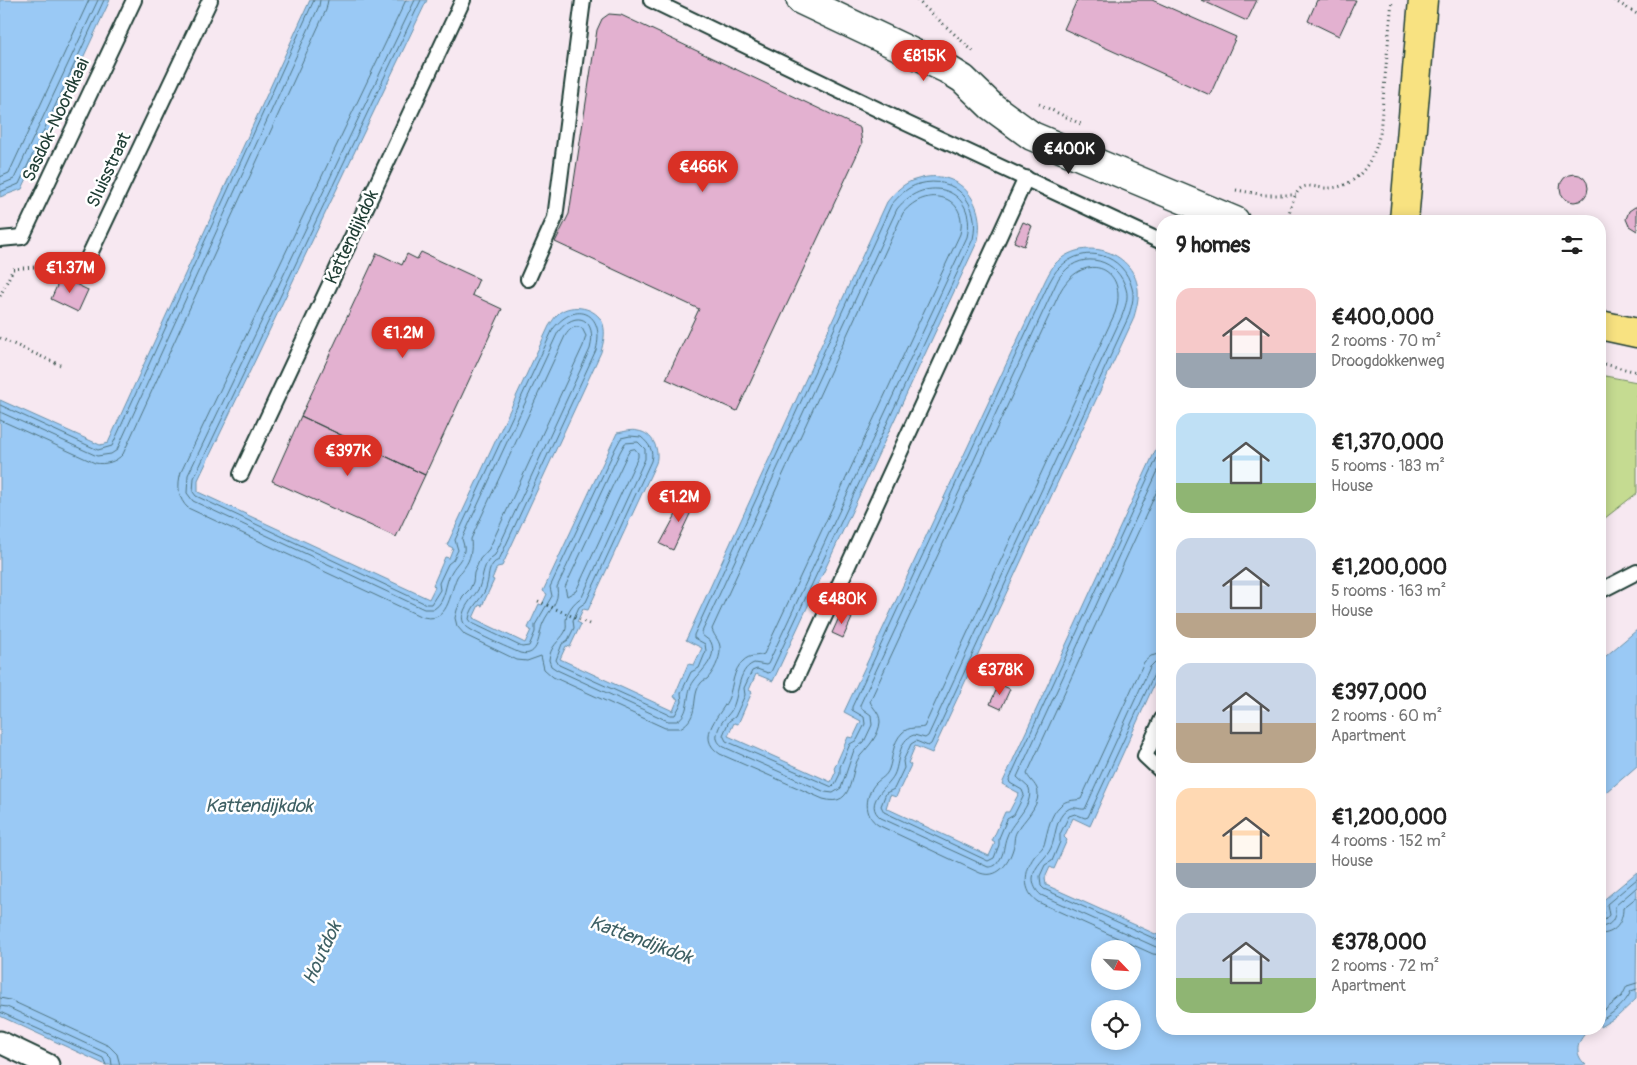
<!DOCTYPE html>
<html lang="en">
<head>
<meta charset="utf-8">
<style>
	body { margin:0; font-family:Pangolin,sans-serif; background:#f2f2f2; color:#222; height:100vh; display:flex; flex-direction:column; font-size:19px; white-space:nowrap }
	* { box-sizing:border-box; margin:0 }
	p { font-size:16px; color:#767676 }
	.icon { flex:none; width:28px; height:28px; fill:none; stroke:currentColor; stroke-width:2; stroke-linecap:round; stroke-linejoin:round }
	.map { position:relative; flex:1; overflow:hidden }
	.drawer { position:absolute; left:1156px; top:215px; width:450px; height:820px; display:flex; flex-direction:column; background:#fff; border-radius:20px; box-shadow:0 2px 12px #0003 }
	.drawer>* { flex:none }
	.needle { width:32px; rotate:115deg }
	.fabs { position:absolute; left:1091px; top:940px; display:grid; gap:10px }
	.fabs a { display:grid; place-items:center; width:50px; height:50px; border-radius:50%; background:#fff; box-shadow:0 2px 12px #0003; font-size:25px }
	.price { position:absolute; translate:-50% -42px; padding:0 11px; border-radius:18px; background:#d93025; color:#fff; font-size:16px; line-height:32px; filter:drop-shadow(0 1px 2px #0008) }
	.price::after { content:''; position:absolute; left:50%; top:30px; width:15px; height:11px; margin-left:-8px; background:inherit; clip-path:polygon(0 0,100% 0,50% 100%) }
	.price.selected { background:#222; color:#fff }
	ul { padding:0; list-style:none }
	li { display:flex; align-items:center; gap:15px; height:125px; padding:0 20px }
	li span { display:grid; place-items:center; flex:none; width:140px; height:100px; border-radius:15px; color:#555 }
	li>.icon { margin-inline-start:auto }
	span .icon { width:60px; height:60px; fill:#fffc; stroke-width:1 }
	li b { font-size:21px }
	h2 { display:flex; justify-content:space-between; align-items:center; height:60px; padding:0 20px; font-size:21px }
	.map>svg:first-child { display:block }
</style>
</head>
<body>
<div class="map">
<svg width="1637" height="1065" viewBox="0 0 1637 1065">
	<rect width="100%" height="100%" fill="#f7e8f1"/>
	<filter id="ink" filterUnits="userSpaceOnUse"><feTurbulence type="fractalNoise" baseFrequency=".02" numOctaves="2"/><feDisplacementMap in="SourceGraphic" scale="10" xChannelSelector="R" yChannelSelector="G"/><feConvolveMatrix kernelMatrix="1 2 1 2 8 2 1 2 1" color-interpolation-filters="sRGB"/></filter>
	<g filter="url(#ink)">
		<path fill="#c5db91" stroke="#728c62" d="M1600,375l37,7v111l-37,29z"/>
		<path fill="#9ac9f5" stroke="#6991a8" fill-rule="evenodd" d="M0,0h110l-88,189 -22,8z
			M310,0h117l-229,480v12l231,107 6,-12 -2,-2 12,-28 4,1 4,-10 -6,-3 102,-219c3,-4 6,-10 10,-13 13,-10 38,-6 44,11 3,10 0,19 -2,28l-99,214 -5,1 -5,12 2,1 -12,26 -3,-1 -6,13 52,25 6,-13 -3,-2 11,-24 3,1 5,-11 -4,-3 74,-158c7,-1 14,-4 21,-2 15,2 22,19 18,32l-68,147 -5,-1 -6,13 4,2 -11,23 -4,-1 -6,13 113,52 5,-12 -4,-2 14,-33 6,1 8,-17 -16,-8 201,-438c8,-10 17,-20 31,-23 41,-12 68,23 60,61l-205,441 -17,-7 -7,16 3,2 -14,32 -4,-1 -6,13 103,46 5,-11 -2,-2 14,-32 5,1 8,-17 -17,-9 201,-431c3,-6 6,-12 10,-17 26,-28 78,-15 83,25 1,11 -2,21 -5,31l-201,433 -17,-7 -7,17 3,2 -15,32 -6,-2 -4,13 103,48 6,-13 -3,-2 13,-29h4l10,-19 -17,-9 160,-348v231l-72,159 -17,-8 -9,19 3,3 -13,29 -4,-2 -5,11 1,7 116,52v92h428c-12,10 -18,24 -4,36h-1480l-106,-49v-616l100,45 8,-2zM1100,949h32v32h-32zM1100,1009h32v32h-32z
			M1637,630v136l-37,32v-137z
			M1637,872l-1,127 -18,17 -18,11v-110l5,-4 -5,-6v-4z"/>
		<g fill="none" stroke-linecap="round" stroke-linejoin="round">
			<path stroke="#507581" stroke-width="1" d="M406,0l-225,472c-4,13 -3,27 7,36l232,108c29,10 29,-22 37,-39 2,-4 5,-5 7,-9 7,-9 8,-19 7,-29l94,-203c5,-7 8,-11 17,-8l4,8 -3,10 -94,203 -9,10 -6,14 -1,9 -3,7 -7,7 -6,14 -2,8 2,8 8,9 52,25 10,1 14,-5 3,13 9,8 112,51h15c21,-11 10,-32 21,-45 1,-2 4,-3 6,-4 6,-6 13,-20 13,-29 1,-9 -6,-13 -8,-21l191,-416c23,-29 66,-18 57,21l-196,420c-7,3 -14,0 -21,7 -10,9 -10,24 -14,36 -6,17 -36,39 -9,57l103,45c34,10 25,-31 38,-44 8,-9 18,-20 19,-33 0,-10 -8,-14 -10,-21l191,-411c24,-41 69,-22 54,23l-191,414c-7,2 -15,-1 -22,6 -10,10 -9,25 -13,36 -3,8 -8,9 -13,14 -11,12 -13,32 2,42l102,48c17,6 28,-8 33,-24 2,-6 0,-12 4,-18 7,-11 21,-23 21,-37 0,-9 -8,-13 -11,-20l135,-294
				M415,0l-227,475 -1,18 6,8 231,108h10c13,-8 10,-26 18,-38 4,-7 10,-11 12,-20 1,-4 -1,-8 -2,-12l96,-207c18,-24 40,-13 32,17l-95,206c-13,8 -11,20 -16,33 -5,9 -13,15 -16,26 -1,3 -1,7 2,11 5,7 44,23 55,28 20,5 18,-19 23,-30 6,-14 17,-20 14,-36l63,-135 5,-9 13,-1 7,7v10l-63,138c-8,5 -15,14 -16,23 0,5 1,7 -1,12 -6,10 -15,14 -16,28l2,6 6,4 111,51h9c13,-8 9,-24 14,-35 6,-13 28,-26 20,-44l-9,-7v-3l195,-423c29,-37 81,-20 70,28l-199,427 -2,1 -12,-2c-18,7 -14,34 -23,48 -5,7 -12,12 -14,23 -1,6 2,10 7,13l101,45 8,1 8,-5 13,-38 10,-8 8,-17 -1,-10 -11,-8v-2l195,-419c2,-4 4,-10 8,-13 20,-24 56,-13 63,16 3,9 -1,18 -4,27l-194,420 -3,2 -11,-3c-17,5 -14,28 -20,40 -6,12 -32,28 -13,43l107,49c4,0 8,-1 10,-5 7,-8 5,-17 9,-26 5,-15 27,-30 22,-48l-12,-11 145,-315
				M421,0l-227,478 -1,14 3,4 230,108h5l9,-14 -1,-7 9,-19 5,-4 5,-10 -3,-10 98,-211c23,-30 53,-16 43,21l-97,210c-2,1 -5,2 -6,4 -5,6 -4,13 -6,20 -2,14 -16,20 -18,35l3,4 50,24 7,-1 6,-14v-7l17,-29 -2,-9 65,-138 6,-11 9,-2 11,1c8,7 13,13 10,24l-65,141 -7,5 -6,13 1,8 -6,12 -6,4 -6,16 3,5 111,50h5l7,-13 -1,-9 10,-21 8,-4 7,-17 -1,-7 -11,-6v-3l197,-430c8,-9 16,-18 28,-21 37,-10 62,20 54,55l-202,433 -3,1 -11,-4 -5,2 -8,17 1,7 -10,22 -6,4 -6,14 3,6 106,46 3,-3 5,-10v-7l10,-23 7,-4 8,-16 -1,-7 -12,-7v-3l197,-424c3,-5 6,-12 11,-16 25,-24 64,-13 72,21 3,10 -1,20 -4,30l-197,426 -3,2 -12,-5 -5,3 -8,17 1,7 -10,21 -8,4 -5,13 3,6 104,49 6,-3 5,-13v-7l8,-19 7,-4 10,-20 -2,-5 -12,-7 -1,-3 153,-333
				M0,177l9,-4 80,-173
				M0,185l14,-6 84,-179
				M0,192l19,-8 85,-184
				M0,405l98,45 14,-4 202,-446
				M0,412l97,44 14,-2 6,-4 202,-444 1,-6
				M0,420l95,43c10,2 21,-1 28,-9l203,-444 2,-10
				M635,449l3,4v4l-62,134 -9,5 -2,-9 62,-132 3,-5z
				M1162,653l-11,3 -7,6 -63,137c-7,2 -15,0 -21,7 -10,9 -12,24 -15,35 -1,8 -7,10 -11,16 -10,14 -12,34 4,45l115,52 9,1
				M1162,661l-7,1 -5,5 -65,142c-6,1 -12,-4 -18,1 -12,8 -11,27 -16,38 -5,11 -17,17 -18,30 0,7 3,13 8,17l115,52 6,1
				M1162,667l-6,3 -68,147 -3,1 -10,-4 -6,2 -9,18v8l-8,19 -7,4 -5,11 1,10 3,3 118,53
				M1600,921l5,-1 4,-5 -2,-11 30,-25
				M1600,927c13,-1 16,-10 15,-21l22,-19
				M1600,934c15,0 23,-11 23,-26l14,-11
				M0,998l10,2 99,46 8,8 3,11
				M0,1006l7,1 99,46 5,5 1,7
				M0,1012l103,46 3,7
				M1600,1014l22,-18 5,-10 10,-3
				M1600,1021c13,-8 25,-16 31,-30l6,-2"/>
		</g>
		<path fill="#e3b1d0" stroke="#1f3d34" d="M1077,0h75l84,37 -26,58 -146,-66z
			M1201,0h56l-10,21z
			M1317,0h39l-17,36 -31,-15z
			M609,14l12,1 239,113 2,16 -125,267 -71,-32 33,-70 -144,-67 14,-28 28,-184 5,-11z
			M1560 188a14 14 0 1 1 28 0a14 14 0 1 1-28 0Z
			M1635,207h2v24l-8,-5 -3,-7 3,-8z
			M1023,222l9,4 -8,20 -10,-4z
			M421,252l58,27 -7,16 30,14 -77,166 -124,-59 76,-163 25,12 5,-11 10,5z
			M61,277l27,13 -10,22 -27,-13z
			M301,416l124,59 -29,62 -124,-56z
			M687,494l10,5 -24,51 -13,-6z
			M841,613l11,5 -9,20 -11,-5z
			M999,684l11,5 -9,20 -11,-5z"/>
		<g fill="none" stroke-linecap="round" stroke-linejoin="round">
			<g stroke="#1f3d34" stroke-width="18">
				<path id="service" d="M651,0l257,124 254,118
					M0,239l22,-2 112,-237
					M86,262l124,-262
					M528,279l27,-61 28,-218
					M241,474l222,-474
					M1600,591l37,-19
					M794,683l232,-505
					M1162,719l-17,37 17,16"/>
			</g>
			<g stroke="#1f3d34" stroke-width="25">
				<path id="pedestrian" d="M0,1042l48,23"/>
			</g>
			<g stroke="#1f3d34" stroke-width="31">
				<path id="tertiary" d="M801,0l146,69 16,10 28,27 41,30 203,85"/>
			</g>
			<g stroke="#1f3d34" stroke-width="31">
				<path id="primary" d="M1404,221l19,-221
					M1600,325l37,8"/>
			</g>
			<path stroke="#1f3d34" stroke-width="3" stroke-dasharray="1 4" stroke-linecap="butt" d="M917,0l57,52
				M1614,0l23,14
				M1039,104l44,21
				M1236,190l29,5h31
				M1287,221c3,-9 5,-24 13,-32 7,-6 17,-1 26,-1 32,1 48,-28 54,-55l12,-133
				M0,296l13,-27 54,-5
				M0,338l60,27
				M1600,363l37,9
				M538,601l51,23"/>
			<use href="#service" stroke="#fff" stroke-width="14"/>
			<use href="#pedestrian" stroke="#fff" stroke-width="21"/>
			<use href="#tertiary" stroke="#fff" stroke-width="28"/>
			<use href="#primary" stroke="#f8e281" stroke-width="28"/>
		</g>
	</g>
	<g text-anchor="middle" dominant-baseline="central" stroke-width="5" stroke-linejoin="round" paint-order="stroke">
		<g font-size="18" fill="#1f3d34" stroke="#fff">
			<text transform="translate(56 120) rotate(-65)">Sasdok-Noordkaai</text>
			<text transform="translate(109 170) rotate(-65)">Sluisstraat</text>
			<text transform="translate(352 237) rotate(-65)">Kattendijkdok</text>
		</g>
		<g font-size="19" font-style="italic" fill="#3e6064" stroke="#fff">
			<text x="259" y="806">Kattendijkdok</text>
			<text transform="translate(641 940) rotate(20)">Kattendijkdok</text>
			<text transform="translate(322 953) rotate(-65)">Houtdok</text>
		</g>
	</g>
</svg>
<div class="fabs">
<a><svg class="needle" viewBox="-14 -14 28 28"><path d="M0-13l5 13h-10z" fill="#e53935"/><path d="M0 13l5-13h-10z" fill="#767676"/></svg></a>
<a><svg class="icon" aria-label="locate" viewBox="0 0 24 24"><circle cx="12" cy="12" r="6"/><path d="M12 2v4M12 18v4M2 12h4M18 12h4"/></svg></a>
</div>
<b class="price" style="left:924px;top:82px">€815K</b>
<b class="price selected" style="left:1069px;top:175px">€400K</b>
<b class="price" style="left:703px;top:193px">€466K</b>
<b class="price" style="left:70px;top:294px">€1.37M</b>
<b class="price" style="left:403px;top:359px">€1.2M</b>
<b class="price" style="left:348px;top:477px">€397K</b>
<b class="price" style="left:679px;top:523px">€1.2M</b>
<b class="price" style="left:842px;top:625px">€480K</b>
<b class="price" style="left:1000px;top:696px">€378K</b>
<section class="drawer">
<h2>9 homes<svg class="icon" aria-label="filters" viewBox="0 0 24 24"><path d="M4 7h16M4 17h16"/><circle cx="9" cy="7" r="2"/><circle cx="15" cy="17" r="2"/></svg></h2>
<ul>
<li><span style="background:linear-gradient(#f6c9c9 65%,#9aa5b1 0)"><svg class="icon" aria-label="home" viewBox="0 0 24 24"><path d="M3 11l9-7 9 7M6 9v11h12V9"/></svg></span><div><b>€400,000</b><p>2 rooms · 70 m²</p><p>Droogdokkenweg</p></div></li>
<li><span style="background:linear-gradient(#bfe0f5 70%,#8fb573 0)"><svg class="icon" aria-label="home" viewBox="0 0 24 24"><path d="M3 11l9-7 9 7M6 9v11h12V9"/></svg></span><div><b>€1,370,000</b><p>5 rooms · 183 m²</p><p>House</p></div></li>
<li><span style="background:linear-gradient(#c9d6e8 75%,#b9a48a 0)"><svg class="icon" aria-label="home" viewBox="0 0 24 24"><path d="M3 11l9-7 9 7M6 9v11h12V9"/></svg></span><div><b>€1,200,000</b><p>5 rooms · 163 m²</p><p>House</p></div></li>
<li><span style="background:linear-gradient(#c9d6e8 60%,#b9a48a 0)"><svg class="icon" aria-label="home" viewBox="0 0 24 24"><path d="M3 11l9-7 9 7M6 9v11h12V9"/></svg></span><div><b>€397,000</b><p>2 rooms · 60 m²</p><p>Apartment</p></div></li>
<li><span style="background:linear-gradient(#ffd9b3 75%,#9aa5b1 0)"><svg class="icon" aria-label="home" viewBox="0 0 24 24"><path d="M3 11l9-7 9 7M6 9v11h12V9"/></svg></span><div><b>€1,200,000</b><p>4 rooms · 152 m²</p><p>House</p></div></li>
<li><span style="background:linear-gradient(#c9d6e8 65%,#8fb573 0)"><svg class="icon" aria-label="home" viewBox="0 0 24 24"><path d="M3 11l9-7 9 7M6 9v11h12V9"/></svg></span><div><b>€378,000</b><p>2 rooms · 72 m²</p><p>Apartment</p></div></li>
</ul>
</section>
</div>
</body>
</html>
